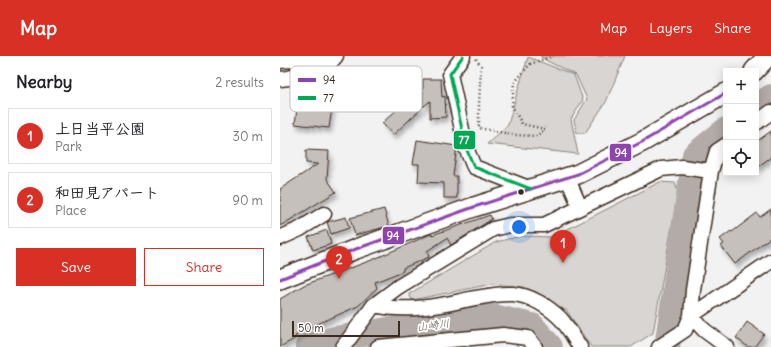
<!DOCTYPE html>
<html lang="en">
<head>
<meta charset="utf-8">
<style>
	:root { --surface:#fff; --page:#f6f6f6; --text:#202124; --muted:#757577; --line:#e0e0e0; --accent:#d93025 }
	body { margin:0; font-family:Delius,"Klee One",sans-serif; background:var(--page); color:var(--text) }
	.controls { position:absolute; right:12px; top:12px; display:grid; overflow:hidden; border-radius:0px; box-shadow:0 2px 10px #0003 }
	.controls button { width:36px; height:36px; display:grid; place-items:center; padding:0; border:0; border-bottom:1px solid var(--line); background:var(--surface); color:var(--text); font:20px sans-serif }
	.scale { position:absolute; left:12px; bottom:10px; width:108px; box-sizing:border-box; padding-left:4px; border:2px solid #3b2a1e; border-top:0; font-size:11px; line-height:14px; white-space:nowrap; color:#3b2a1e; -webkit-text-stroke:3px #fff; paint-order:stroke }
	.you { position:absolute; left:239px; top:171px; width:14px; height:14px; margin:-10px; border:3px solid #fff; border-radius:50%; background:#1a73e8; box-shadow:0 0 0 6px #1a73e833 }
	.badge { display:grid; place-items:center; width:26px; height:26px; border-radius:50%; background:var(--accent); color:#fff; font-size:13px; font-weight:700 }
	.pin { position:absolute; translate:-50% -33px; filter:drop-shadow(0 1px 2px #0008) }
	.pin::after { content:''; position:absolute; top:21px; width:14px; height:12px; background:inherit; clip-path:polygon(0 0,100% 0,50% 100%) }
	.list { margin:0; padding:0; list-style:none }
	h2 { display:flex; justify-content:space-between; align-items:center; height:52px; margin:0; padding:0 16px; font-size:17px }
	h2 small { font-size:13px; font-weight:400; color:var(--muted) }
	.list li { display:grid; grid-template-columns:26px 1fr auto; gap:12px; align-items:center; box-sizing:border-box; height:56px; margin:0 8px 8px; padding:0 8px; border:1px solid var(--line); border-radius:0px }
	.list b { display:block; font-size:15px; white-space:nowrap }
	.list p { margin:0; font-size:13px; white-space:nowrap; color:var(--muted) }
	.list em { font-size:13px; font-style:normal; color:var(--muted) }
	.actions { display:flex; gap:8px; padding:12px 16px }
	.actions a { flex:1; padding:9px 0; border:1px solid var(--accent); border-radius:0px; text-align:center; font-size:14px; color:var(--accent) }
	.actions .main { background:var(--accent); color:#fff }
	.icon { flex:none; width:22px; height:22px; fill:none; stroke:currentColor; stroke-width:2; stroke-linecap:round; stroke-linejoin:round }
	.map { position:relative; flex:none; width:491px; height:291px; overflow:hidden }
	header { display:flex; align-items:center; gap:24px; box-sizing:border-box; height:56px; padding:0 20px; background:var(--accent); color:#fff }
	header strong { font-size:19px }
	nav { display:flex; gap:22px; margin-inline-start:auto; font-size:14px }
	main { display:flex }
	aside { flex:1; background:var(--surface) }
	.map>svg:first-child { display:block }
	.green { fill:#d8d5d2; stroke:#8a8078 }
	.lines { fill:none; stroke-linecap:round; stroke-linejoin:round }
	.river { stroke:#b2aba7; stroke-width:26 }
	.building { fill:#c6c0bd; stroke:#3b2a1e; filter:url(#shadow) }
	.street-casing { stroke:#3b2a1e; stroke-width:17 }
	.secondary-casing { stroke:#3b2a1e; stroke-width:22 }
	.path { stroke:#3b2a1e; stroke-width:2.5; stroke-dasharray:1 3; stroke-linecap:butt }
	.street { stroke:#fff; stroke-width:14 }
	.secondary { stroke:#fff; stroke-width:19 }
	.bus-1-casing { stroke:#fff; stroke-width:6 }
	.bus-2-casing { stroke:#fff; stroke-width:6 }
	.bus-1 { stroke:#8e44ad; stroke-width:3 }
	.bus-2 { stroke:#00a651; stroke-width:3 }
	.bus-dot { fill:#3b2a1e; stroke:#fff; stroke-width:1.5 }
	.labels { text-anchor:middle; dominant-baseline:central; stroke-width:3.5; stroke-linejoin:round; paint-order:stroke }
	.water-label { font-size:11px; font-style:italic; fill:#65574e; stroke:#fff }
	.key { fill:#fff; stroke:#c4bfbc; stroke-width:1 }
	.key-label { font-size:11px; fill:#3b2a1e }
	.line-badge { stroke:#fff; stroke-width:1.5 }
	.badge-label { font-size:11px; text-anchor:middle; font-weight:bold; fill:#fff }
</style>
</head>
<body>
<header>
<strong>Map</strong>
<nav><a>Map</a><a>Layers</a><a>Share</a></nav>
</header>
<main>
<aside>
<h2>Nearby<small>2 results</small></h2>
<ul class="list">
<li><span class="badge">1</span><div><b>上日当平公園</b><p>Park</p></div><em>30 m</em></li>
<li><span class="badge">2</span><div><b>和田見アパート</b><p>Place</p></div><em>90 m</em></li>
</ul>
<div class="actions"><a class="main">Save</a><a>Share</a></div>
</aside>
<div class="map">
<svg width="491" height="291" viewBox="0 0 491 291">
	<defs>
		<filter id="shadow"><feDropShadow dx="2.5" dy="4.5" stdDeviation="2" flood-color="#0004"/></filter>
	</defs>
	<rect width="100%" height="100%" fill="#f3f2f2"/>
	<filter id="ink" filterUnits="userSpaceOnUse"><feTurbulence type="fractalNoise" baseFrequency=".025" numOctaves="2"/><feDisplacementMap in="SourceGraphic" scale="8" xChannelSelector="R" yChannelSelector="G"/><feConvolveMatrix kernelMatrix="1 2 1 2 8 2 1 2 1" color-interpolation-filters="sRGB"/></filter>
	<g filter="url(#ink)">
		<path class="green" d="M260 0H345L326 46 305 77H297L294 64 307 43 296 19 267 5Z
			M248 1 294 19 303 44 291 63 298 98 207 88 228 69 237 37Z
			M380 126 395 127 398 136 373 277 351 291H311L287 255 244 231 212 228 132 244 129 238 216 186 241 180 272 181Z"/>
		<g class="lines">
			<path class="river" d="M476 52 491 41
				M28 291 55 283 137 269 213 261 252 270 270 291
				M387 291 415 99 446 74"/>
		</g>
		<path class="building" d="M143 23H161L162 41 165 40 166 61 150 62V45L143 51Z
			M50 25V27L63 25 65 36 54 38 49 72 15 68 18 45 13 46 12 30 22 27Z
			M131 41 142 52 113 79 102 67Z
			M491 75V101L476 112V86Z
			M137 84 177 90 173 120H177V142H164V127L138 126 139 108H133Z
			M26 94 49 95 47 123 56 136 0 170V133L38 108 26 107Z
			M104 153 109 170 75 179 70 162Z
			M491 153V181L455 208 441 190 444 188 440 183 451 175 452 176 477 157 480 161Z
			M210 159 212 163 171 189 167 182 147 195 149 201 123 212V215L95 226 97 232 78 250 35 269 15 280 16 282 0 291V243L24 229 92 204 151 178 152 179Z
			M66 161 69 172 51 178 47 166Z
			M47 174 51 188 33 194 28 181Z
			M467 266 484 278 474 291H468L456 282Z"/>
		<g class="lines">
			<g class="street-casing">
				<path id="street" d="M183 0 170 18 186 92 194 111 251 133
					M0 5 55 0
					M0 23 9 22 47 10 56 0
					M476 67 491 56
					M446 89 437 95 431 115 413 234 411 260 424 274 447 291
					M287 121 300 151
					M0 182 20 173 44 158
					M94 249C124 256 155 251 185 244 201 241 217 237 233 238 250 239 269 251 281 263 288 271 294 282 300 291
					M63 291 94 249 118 231 213 173 230 169H264L381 113 402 111 431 115
					M98 291 223 279 248 282 255 291
					M379 291 405 274 411 260 491 205"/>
			</g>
			<g class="secondary-casing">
				<path id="secondary" d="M474 15 488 0
					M0 223 76 193 194 151 298 118 362 86 446 37"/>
			</g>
			<path class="path" d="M196 3 201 10 199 48V72L235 79 257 80 265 73 242 68 232 50 234 27 250 8 273 0"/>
			<use href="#street" class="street"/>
			<use href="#secondary" class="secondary"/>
			<g class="bus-1-casing">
				<path id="bus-1" d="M0 223 76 193 194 151 298 118 362 86 446 37"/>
			</g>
			<g class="bus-2-casing">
				<path id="bus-2" d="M183 0 170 18 186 92 194 111 251 133"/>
			</g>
			<use href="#bus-1" class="bus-1"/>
			<use href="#bus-2" class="bus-2"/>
		</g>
	</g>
	<circle class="bus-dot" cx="241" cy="136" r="3.5"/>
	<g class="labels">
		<g class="water-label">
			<text transform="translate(153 269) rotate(-8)">山崎川</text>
		</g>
	</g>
	<rect x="10" y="10" width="132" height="46" rx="6" class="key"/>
	<rect x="18" y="22" width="18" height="4" fill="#8e44ad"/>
	<rect x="18" y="40" width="18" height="4" fill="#00a651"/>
	<g class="key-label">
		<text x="43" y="28">94</text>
		<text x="43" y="46">77</text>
	</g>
	<g class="line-badge">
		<rect x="173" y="74" width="23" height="20" rx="4" fill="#00a651"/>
		<rect x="329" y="87" width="23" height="19" rx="4" fill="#8e44ad"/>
		<rect x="102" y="170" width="23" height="19" rx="4" fill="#8e44ad"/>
	</g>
	<g class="badge-label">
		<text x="184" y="88">77</text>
		<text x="341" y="101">94</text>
		<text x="113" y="184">94</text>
	</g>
</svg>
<div class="controls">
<button>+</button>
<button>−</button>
<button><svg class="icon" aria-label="locate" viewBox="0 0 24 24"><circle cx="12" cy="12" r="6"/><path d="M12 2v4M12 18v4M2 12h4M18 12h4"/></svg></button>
</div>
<div class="scale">50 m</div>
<div class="you"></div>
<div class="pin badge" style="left:283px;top:207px">1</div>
<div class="pin badge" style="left:59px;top:223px">2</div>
</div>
</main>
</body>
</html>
